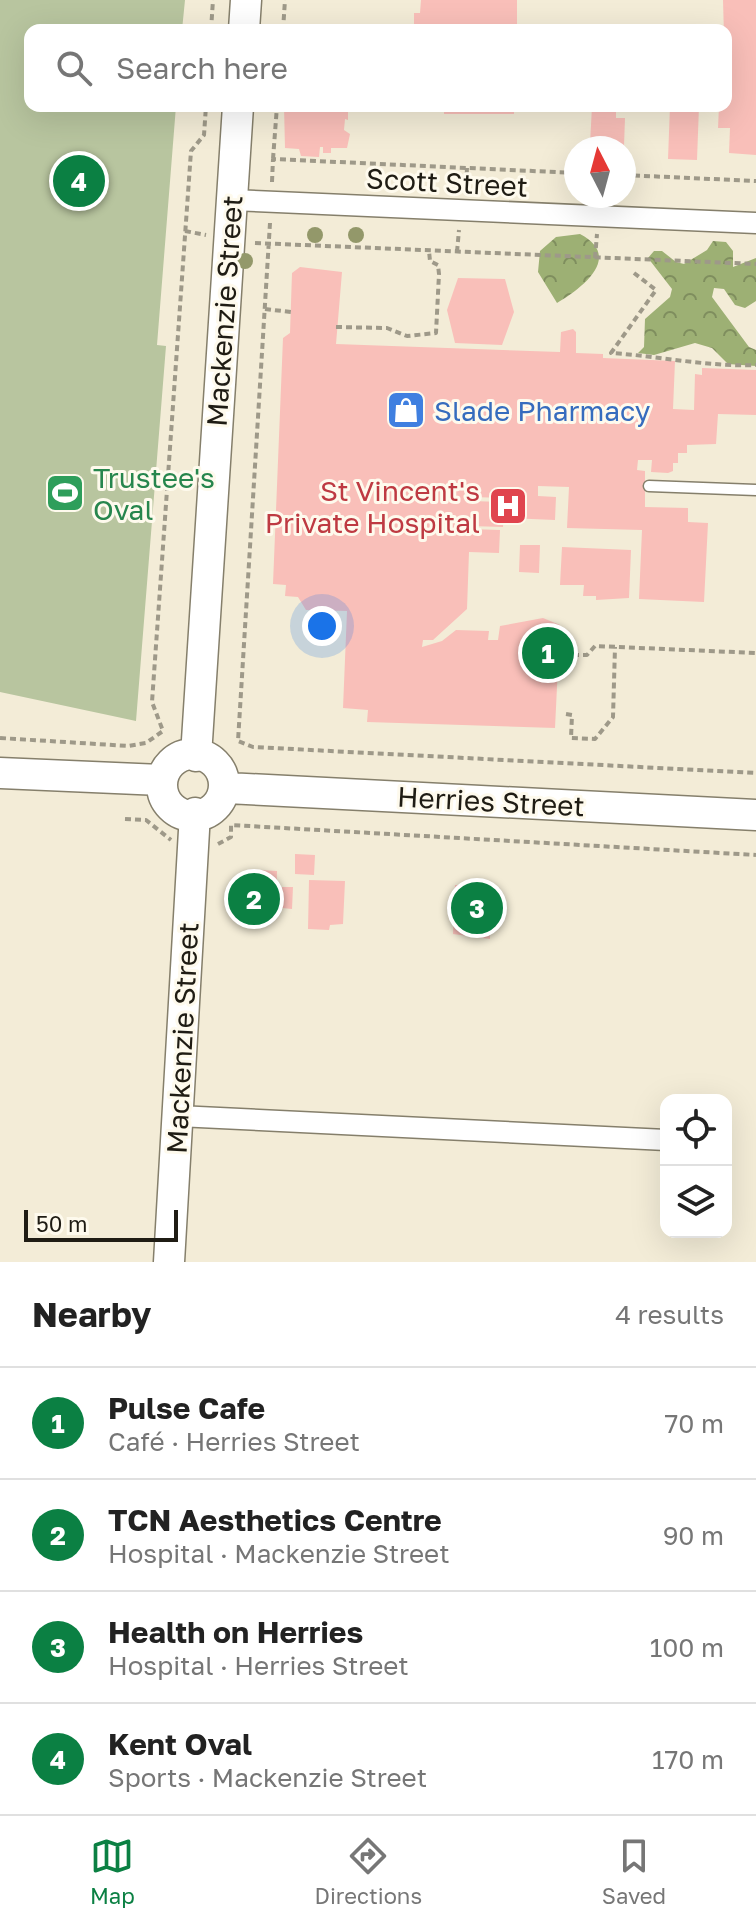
<!DOCTYPE html>
<html lang="en">
<head>
<meta charset="utf-8">
<style>
	:root { --surface:#fff; --page:#f2f2f2; --text:#222; --muted:#767676; --line:#e0e0e0; --accent:#0b8043 }
	body { margin:0; font-family:"Golos Text",sans-serif; background:var(--page); color:var(--text) }
	.controls { position:absolute; right:24px; bottom:24px; display:grid; overflow:hidden; border-radius:16px; box-shadow:0 8px 32px #0002 }
	.controls button { width:72px; height:72px; display:grid; place-items:center; padding:0; border:0; border-bottom:2px solid var(--line); background:var(--surface); color:var(--text); font:40px sans-serif }
	.compass { position:absolute; left:564px; top:136px; width:72px; height:72px; border-radius:50%; background:var(--surface); box-shadow:0 8px 32px #0002; rotate:354deg }
	.scale { position:absolute; left:24px; bottom:20px; width:154px; box-sizing:border-box; padding-left:8px; border:4px solid #1f1c14; border-top:0; font-size:22px; line-height:28px; white-space:nowrap; color:#1f1c14; -webkit-text-stroke:6px #fefaed; paint-order:stroke }
	.you { position:absolute; left:322px; top:626px; width:28px; height:28px; margin:-20px; border:6px solid #fff; border-radius:50%; background:#1a73e8; box-shadow:0 0 0 12px #1a73e833 }
	.badge { display:grid; place-items:center; width:52px; height:52px; border-radius:50%; background:var(--accent); color:#fff; font-size:26px; font-weight:700 }
	.pin { position:absolute; translate:-50% -50%; border:4px solid #fff; box-shadow:0 2px 8px #0006 }
	.list { margin:0; padding:0; list-style:none }
	h2 { display:flex; justify-content:space-between; align-items:center; height:104px; margin:0; padding:0 32px; font-size:34px }
	h2 small { font-size:26px; font-weight:400; color:var(--muted) }
	.list li { display:grid; grid-template-columns:52px 1fr auto; gap:24px; align-items:center; box-sizing:border-box; height:112px; padding:0 32px; border-top:2px solid var(--line) }
	.list b { display:block; font-size:30px; white-space:nowrap }
	.list p { margin:0; font-size:26px; white-space:nowrap; color:var(--muted) }
	.list em { font-size:26px; font-style:normal; color:var(--muted) }
	.icon { flex:none; width:44px; height:44px; fill:none; stroke:currentColor; stroke-width:2; stroke-linecap:round; stroke-linejoin:round }
	.map { position:relative; flex:none; width:756px; height:1262px; overflow:hidden }
	.search { position:absolute; background:var(--surface); box-shadow:0 8px 32px #0002; left:24px; right:24px; top:24px; height:88px; display:flex; align-items:center; gap:20px; box-sizing:border-box; padding:0 28px; border-radius:16px; color:var(--muted); font-size:30px }
	.sheet { height:552px; background:var(--surface) }
	nav { display:flex; justify-content:space-around; align-items:center; box-sizing:border-box; height:112px; border-top:2px solid var(--line); background:var(--surface); font-size:22px; color:var(--muted) }
	nav a { display:grid; justify-items:center; gap:4px }
	nav .on { color:var(--accent) }
	.map>svg:first-child { display:block }
	.green { fill:#b8c59f }
	.forest { fill:url(#forest-crowns) }
	.building { fill:#f9bfb9 }
	.lines { fill:none; stroke-linecap:round; stroke-linejoin:round }
	.lane-casing { stroke:#857f6b; stroke-width:13 }
	.street-casing { stroke:#857f6b; stroke-width:23 }
	.secondary-casing { stroke:#857f6b; stroke-width:33 }
	.path { stroke:#9e9989; stroke-width:4; stroke-dasharray:6 4; stroke-linecap:butt }
	.lane { stroke:#fff; stroke-width:10 }
	.street { stroke:#fff; stroke-width:20 }
	.secondary { stroke:#fff; stroke-width:30 }
	.tree { fill:#93986a }
	.labels { text-anchor:middle; dominant-baseline:central; stroke-width:6; stroke-linejoin:round; paint-order:stroke }
	.street-label { font-size:28px; fill:#1f1c14; stroke:#fefaed }
	.shop-label { font-size:28px; fill:#366cbe; stroke:#fefaed; text-anchor:start }
	.leisure-label { font-size:28px; fill:#27864d; stroke:#fefaed; text-anchor:start }
	.health-label { font-size:28px; fill:#be3a42; stroke:#fefaed; text-anchor:end }
</style>
</head>
<body>
<div class="map">
<svg width="756" height="1262" viewBox="0 0 756 1262">
	<defs>
		<pattern id="forest-crowns" width="20" height="18" patternUnits="userSpaceOnUse" patternTransform="scale(2)"><rect width="20" height="18" fill="#9db074"/><path d="M2 6a3 3 0 1 1 6 0M12 15a3 3 0 1 1 6 0" fill="none" stroke="#7f8e5e"/></pattern>
	</defs>
	<rect width="100%" height="100%" fill="#f3ecd7"/>
	<path class="green" d="M0 0H185L182 30H30V106H176L157 345 166 346 136 721 0 692Z"/>
	<path class="forest" d="M580 234C624 257 581 289 557 303L538 272 540 251 556 237Z
		M713 241 726 242 733 251V267L756 258V301L745 308 735 305 724 289 714 288 712 297 749 347 756 350V366L728 364 712 348 695 343 654 355 638 353 644 347 645 319 670 297 672 289 648 258 654 251H662L676 262 684 264 707 250Z"/>
	<path class="building" d="M421 0H517V30H414V13H420Z
		M723 0H756V155L729 153 730 128H718L719 106H726Z
		M284 106H348V120L345 119 344 130 350 134 347 148H331V153H323V147H320L319 157 301 156 299 149 285 148Z
		M444 106H514V114H444Z
		M592 106H616V118H625L624 146 590 144Z
		M670 106H699L697 160 668 159Z
		M300 267 342 272 336 344 560 352 561 332 573 329 576 332V353L603 354V358L675 361 673 409 694 410 695 374 702 375V368L756 370V415L718 414 716 444 687 445V453H678V463H673V471L668 473 651 472 652 460H638L637 470 645 471V507L688 508V522L708 523 704 602 639 599 642 530 567 528 569 487 538 486V496L556 497 555 520 507 518 508 498 470 497V501L504 502 503 527 470 526V529L500 530 499 553 469 552 467 609 433 640H423L422 647 442 641 456 630 489 631 488 640H498L500 626 543 618 560 625 555 728 367 722 368 710 343 708 347 611 306 610 298 597 285 596 286 585 273 584 283 338 290 333 292 273Z
		M458 278 505 279 514 312 502 345 455 343 447 310Z
		M520 545H540L539 573 519 572Z
		M562 547 631 550 629 598 596 600V596H583L584 585H560Z
		M295 854 315 855 314 875 295 874Z
		M259 870 277 871 276 909 251 913V909L232 907 233 891H239L240 879H259Z
		M309 880 345 881 343 924 330 925 329 930 308 929Z
		M455 885 500 888 498 929 490 930V939L453 934Z
		M282 887H293L292 909 282 908Z"/>
	<g class="lines">
		<g class="lane-casing">
			<path id="lane" d="M649 486 756 490"/>
		</g>
		<g class="street-casing">
			<path id="street" d="M231 200 756 223
				M178 1116 666 1140"/>
		</g>
		<g class="secondary-casing">
			<path id="secondary" d="M244 30 246 0
				M162 785a31 31 0 1 1 62 0a31 31 0 1 1-62 0Z
				M196 756 238 106
				M0 773 161 780
				M227 788 756 815
				M169 1262 195 813"/>
		</g>
		<path class="path" d="M211 30 213 0
			M283 30 285 0
			M273 159 277 106
			M624 175 756 181
			M272 182 273 159 576 173
			M462 189H466L467 168
			M270 223 238 741 253 747 756 773
			M185 231 206 235
			M255 243 756 264
			M457 252 459 230
			M595 258 597 234
			M634 273 656 290 611 353C660 356 706 367 756 365
			M265 309 291 312
			M336 327 387 328 407 336 436 333 439 274 438 265 430 261 429 251
			M573 655H587L595 646 756 653
			M566 714 572 715 571 738 595 739 613 717 615 647
			M0 738 128 746 146 743 163 731 152 702 191 151 204 135 206 106
			M125 819 146 820 171 840
			M218 844 231 837V825L756 855"/>
		<use href="#lane" class="lane"/>
		<use href="#street" class="street"/>
		<use href="#secondary" class="secondary"/>
	</g>
	<g class="tree">
		<circle cx="315" cy="235" r="8"/>
		<circle cx="356" cy="235" r="8"/>
		<circle cx="245" cy="261" r="8"/>
	</g>
	<defs>
		<g id="shop-square" transform="scale(2)"><rect x="-9" y="-9" width="18" height="18" rx="4" fill="#3f7fe0" stroke="#fefaed"/><path d="M-5-2.5h2.3a2.7 3.5 0 0 1 5.4 0H5L5.5 6h-11ZM-1.5-2.5h3a1.5 2.3 0 0 0-3 0Z" fill="#fff"/></g>
		<g id="stadium-square" transform="scale(2)"><rect x="-9" y="-9" width="18" height="18" rx="4" fill="#2e9e5b" stroke="#fefaed"/><path d="M0-5a6.5 5 0 1 0 0 10a6.5 5 0 1 0 0-10ZM-3.5-1.8h7v3.6h-7Z" fill="#fff"/></g>
		<g id="hospital-square" transform="scale(2)"><rect x="-9" y="-9" width="18" height="18" rx="4" fill="#e0444e" stroke="#fefaed"/><path d="M-5-5h3v3.5h4V-5h3V5h-3V1.5h-4V5h-3Z" fill="#fff"/></g>
	</defs>
	<g fill-rule="evenodd">
		<use href="#shop-square" x="406" y="410"/>
		<use href="#stadium-square" x="65" y="493"/>
		<use href="#hospital-square" x="508" y="506"/>
	</g>
	<g class="labels">
		<g class="street-label">
			<text transform="translate(447 182) rotate(3)">Scott Street</text>
			<text transform="translate(224 311) rotate(-86)">Mackenzie Street</text>
			<text transform="translate(491 801) rotate(3)">Herries Street</text>
			<text transform="translate(182 1038) rotate(-87)">Mackenzie Street</text>
		</g>
		<g class="shop-label">
			<text x="434" y="410">Slade Pharmacy</text>
		</g>
		<g class="leisure-label">
			<text x="93" y="477">Trustee's<tspan x="93" dy="32">Oval</tspan></text>
		</g>
		<g class="health-label">
			<text x="480" y="490">St Vincent's<tspan x="480" dy="32">Private Hospital</tspan></text>
		</g>
	</g>
</svg>
<div class="controls">
<button><svg class="icon" aria-label="locate" viewBox="0 0 24 24"><circle cx="12" cy="12" r="6"/><path d="M12 2v4M12 18v4M2 12h4M18 12h4"/></svg></button>
<button><svg class="icon" aria-label="layers" viewBox="0 0 24 24"><path d="M12 4l9 5-9 5-9-5zM3 14l9 5 9-5"/></svg></button>
</div>
<svg class="compass" viewBox="-18 -18 36 36"><path d="M0-13l5 13h-10z" fill="#e53935"/><path d="M0 13l5-13h-10z" fill="#767676"/></svg>
<div class="scale">50 m</div>
<div class="you"></div>
<div class="pin badge" style="left:548px;top:653px">1</div>
<div class="pin badge" style="left:254px;top:899px">2</div>
<div class="pin badge" style="left:477px;top:908px">3</div>
<div class="pin badge" style="left:79px;top:181px">4</div>
<div class="search"><svg class="icon" aria-label="search" viewBox="0 0 24 24"><circle cx="10" cy="10" r="6"/><path d="M15 15l6 6"/></svg>Search here</div>
</div>
<section class="sheet">
<h2>Nearby<small>4 results</small></h2>
<ul class="list">
<li><span class="badge">1</span><div><b>Pulse Cafe</b><p>Café · Herries Street</p></div><em>70 m</em></li>
<li><span class="badge">2</span><div><b>TCN Aesthetics Centre</b><p>Hospital · Mackenzie Street</p></div><em>90 m</em></li>
<li><span class="badge">3</span><div><b>Health on Herries</b><p>Hospital · Herries Street</p></div><em>100 m</em></li>
<li><span class="badge">4</span><div><b>Kent Oval</b><p>Sports · Mackenzie Street</p></div><em>170 m</em></li>
</ul>
</section>
<nav>
<a class="on"><svg class="icon" aria-label="map" viewBox="0 0 24 24"><path d="M3 6l6-2 6 2 6-2v14l-6 2-6-2-6 2zM9 4v14M15 6v14"/></svg>Map</a>
<a><svg class="icon" aria-label="directions" viewBox="0 0 24 24"><path d="M12 3l9 9-9 9-9-9zM9 14v-3h6M13 9l2 2-2 2"/></svg>Directions</a>
<a><svg class="icon" aria-label="saved" viewBox="0 0 24 24"><path d="M7 4h10v16l-5-4-5 4z"/></svg>Saved</a>
</nav>
</body>
</html>
